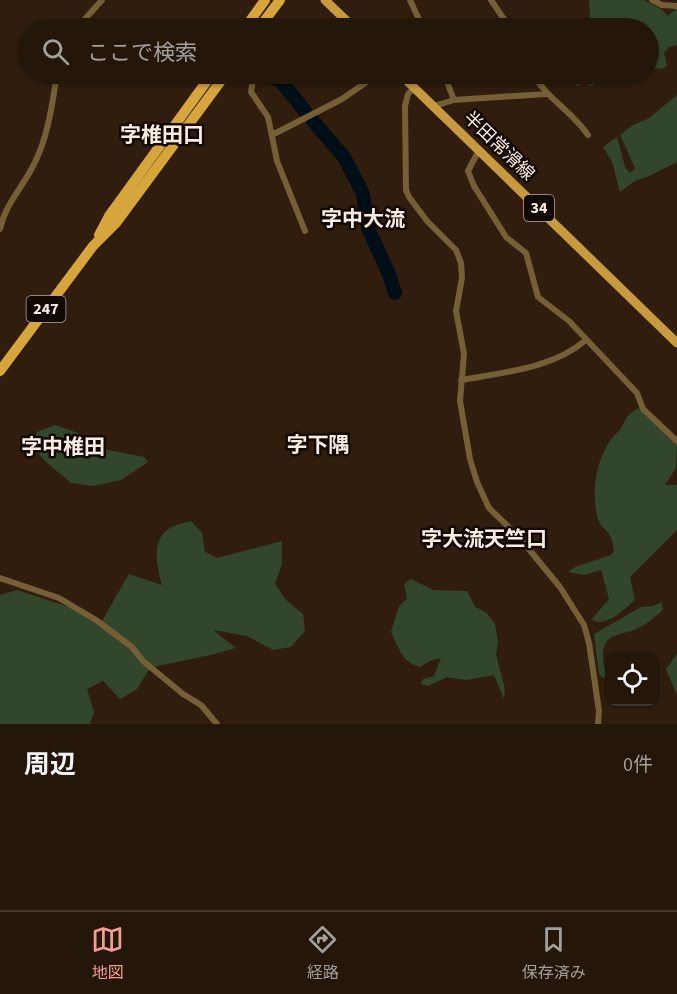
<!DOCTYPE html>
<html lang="ja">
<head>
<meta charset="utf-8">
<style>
	:root { --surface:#25160a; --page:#2d1f13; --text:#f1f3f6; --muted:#a39f9c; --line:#42352b; --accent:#f59c96 }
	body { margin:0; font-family:"Source Sans 3","Noto Sans JP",sans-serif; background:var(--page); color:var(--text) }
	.controls { position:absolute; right:18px; bottom:18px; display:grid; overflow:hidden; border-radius:12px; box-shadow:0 2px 4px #0004 }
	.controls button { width:54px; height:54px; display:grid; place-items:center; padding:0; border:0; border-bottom:2px solid var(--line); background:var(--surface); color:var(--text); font:30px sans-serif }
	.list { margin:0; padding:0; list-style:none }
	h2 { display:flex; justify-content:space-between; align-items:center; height:78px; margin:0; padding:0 24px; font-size:26px }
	h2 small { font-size:20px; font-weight:400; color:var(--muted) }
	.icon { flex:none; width:33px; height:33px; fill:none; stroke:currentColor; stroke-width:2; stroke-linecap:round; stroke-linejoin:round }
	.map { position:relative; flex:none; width:677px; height:724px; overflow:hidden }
	.search { position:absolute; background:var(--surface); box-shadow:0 2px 4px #0004; left:18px; right:18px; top:18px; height:66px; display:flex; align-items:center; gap:15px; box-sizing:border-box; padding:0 21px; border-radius:33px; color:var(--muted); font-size:22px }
	.sheet { height:186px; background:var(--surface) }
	nav { display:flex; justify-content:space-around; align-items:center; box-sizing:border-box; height:84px; border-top:2px solid var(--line); background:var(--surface); font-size:16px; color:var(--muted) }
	nav a { display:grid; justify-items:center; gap:3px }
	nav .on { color:var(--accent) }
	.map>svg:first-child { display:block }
	.green { fill:#32462b }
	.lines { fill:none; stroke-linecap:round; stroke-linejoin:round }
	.river { stroke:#000f17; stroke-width:14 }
	.minor { stroke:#745f36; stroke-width:6 }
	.primary { stroke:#c69a3d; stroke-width:9 }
	.trunk { stroke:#d6a63d; stroke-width:10 }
	.labels { text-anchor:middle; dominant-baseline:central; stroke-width:5; stroke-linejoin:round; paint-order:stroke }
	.shield { fill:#120904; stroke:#b5a89f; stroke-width:1.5 }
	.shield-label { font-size:16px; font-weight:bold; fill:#fbece2 }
	.street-label { font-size:18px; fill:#fbece2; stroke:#120904 }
	.quarter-label { font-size:21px; font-weight:bold; fill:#fbece2; stroke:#120904 }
</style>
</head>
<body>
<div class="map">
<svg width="677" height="724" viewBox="0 0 677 724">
	<rect width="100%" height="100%" fill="#311d0d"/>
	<path class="green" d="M589 0H644L661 9 668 16 677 8V45L669 47 664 52 667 66 662 69 649 67 648 28H580L590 17Z
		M570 74H616L591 86 585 83 576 86Z
		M677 95V162L647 177 635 181 620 192 612 162 603 147 617 137 625 167 630 173 635 168 620 135 633 125 649 118Z
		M638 408 677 444 676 468 665 485H677V530L630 577 635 600C622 611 608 627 591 620L609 599 601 570 584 575 568 572 575 567 611 555 614 551C612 528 603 533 598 519 591 494 595 465 609 442 612 437 618 433 621 428 628 416 625 417 638 408Z
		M55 425 78 433 108 450 144 457 148 462 121 480 94 486 71 483 46 462 31 444 37 432Z
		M191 521 202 533 205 552 217 558 282 541V564L275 584 286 600 303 614 305 631 291 647 273 650 247 636 213 630 236 648 211 655 157 666 148 671 137 689 120 699 103 681 87 689 94 712 90 724H0V595L17 590 75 609 99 626 129 574 162 585C157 567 150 537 172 527 178 524 185 523 191 521Z
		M411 579 433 590 467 591 475 607 486 612 495 624 498 642 496 655 505 689 504 699 494 675 467 680 447 677 428 686 421 684 423 679 434 676 441 658 430 661 420 667C401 662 399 648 391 632L399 606 407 599 404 584Z
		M662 602 663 610C655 617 646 625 636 629 624 635 609 632 604 647 601 655 605 667 606 675L603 678 599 674 594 634 641 607 653 606Z
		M677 654V695L666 669Z"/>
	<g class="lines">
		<path class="river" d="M261 74 280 80 305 111
			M313 121 344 157 363 194 368 228 389 274 395 293"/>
		<path class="minor" d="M410 0 423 28
			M491 0 510 28
			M652 0 662 5 677 6
			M77 28 102 0
			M254 74 251 92 268 117 277 161 305 231
			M444 74 454 100
			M533 74C547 99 572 111 588 135
			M414 88 408 94 405 106 406 190 409 197 427 221 456 250 461 263 462 278 456 311 464 354 460 401 470 459 477 482 489 508 518 536 560 587 584 625 589 643 599 711 598 724
			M434 106 454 100 546 94
			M272 135 342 99 378 74
			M479 150 468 171 474 186 506 237 526 253 538 297 569 321 637 393 643 409 677 441
			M0 229C5 205 21 189 32 168 48 139 52 105 57 74
			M461 380C504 372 552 369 586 340
			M0 578 59 598 96 620 132 647 143 661 183 694 201 705 217 724"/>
		<path class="primary" d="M325 0 354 28
			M400 74 677 343"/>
		<path class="trunk" d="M245 28 265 0
			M259 28 280 0
			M99 235 109 216 212 74
			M0 371 93 246 116 223 226 74"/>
	</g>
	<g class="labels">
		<g class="shield">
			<rect x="524" y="195" width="30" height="26" rx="4.5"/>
			<rect x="26.5" y="296" width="39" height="26" rx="4.5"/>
		</g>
		<g class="shield-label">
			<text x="539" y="208">34</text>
			<text x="46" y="309">247</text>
		</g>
		<g class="street-label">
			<text transform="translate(499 146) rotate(44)">半田常滑線</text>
		</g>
		<g class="quarter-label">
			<text x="162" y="135">字椎田口</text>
			<text x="363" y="219">字中大流</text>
			<text x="318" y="445">字下隅</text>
			<text x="63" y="447">字中椎田</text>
			<text x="484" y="539">字大流天竺口</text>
		</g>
	</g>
</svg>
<div class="controls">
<button><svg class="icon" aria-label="locate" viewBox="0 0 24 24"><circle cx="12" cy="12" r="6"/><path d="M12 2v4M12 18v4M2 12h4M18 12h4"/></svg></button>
</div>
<div class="search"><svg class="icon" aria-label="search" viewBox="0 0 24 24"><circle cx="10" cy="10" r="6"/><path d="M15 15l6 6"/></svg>ここで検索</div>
</div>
<section class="sheet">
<h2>周辺<small>0件</small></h2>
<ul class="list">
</ul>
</section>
<nav>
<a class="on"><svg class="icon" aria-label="map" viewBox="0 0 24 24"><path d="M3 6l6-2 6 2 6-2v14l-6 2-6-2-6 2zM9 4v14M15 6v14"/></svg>地図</a>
<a><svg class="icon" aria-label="directions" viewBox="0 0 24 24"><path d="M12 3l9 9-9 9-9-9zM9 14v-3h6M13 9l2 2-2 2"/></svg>経路</a>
<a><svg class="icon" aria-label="saved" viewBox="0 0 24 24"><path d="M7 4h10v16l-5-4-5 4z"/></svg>保存済み</a>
</nav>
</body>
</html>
